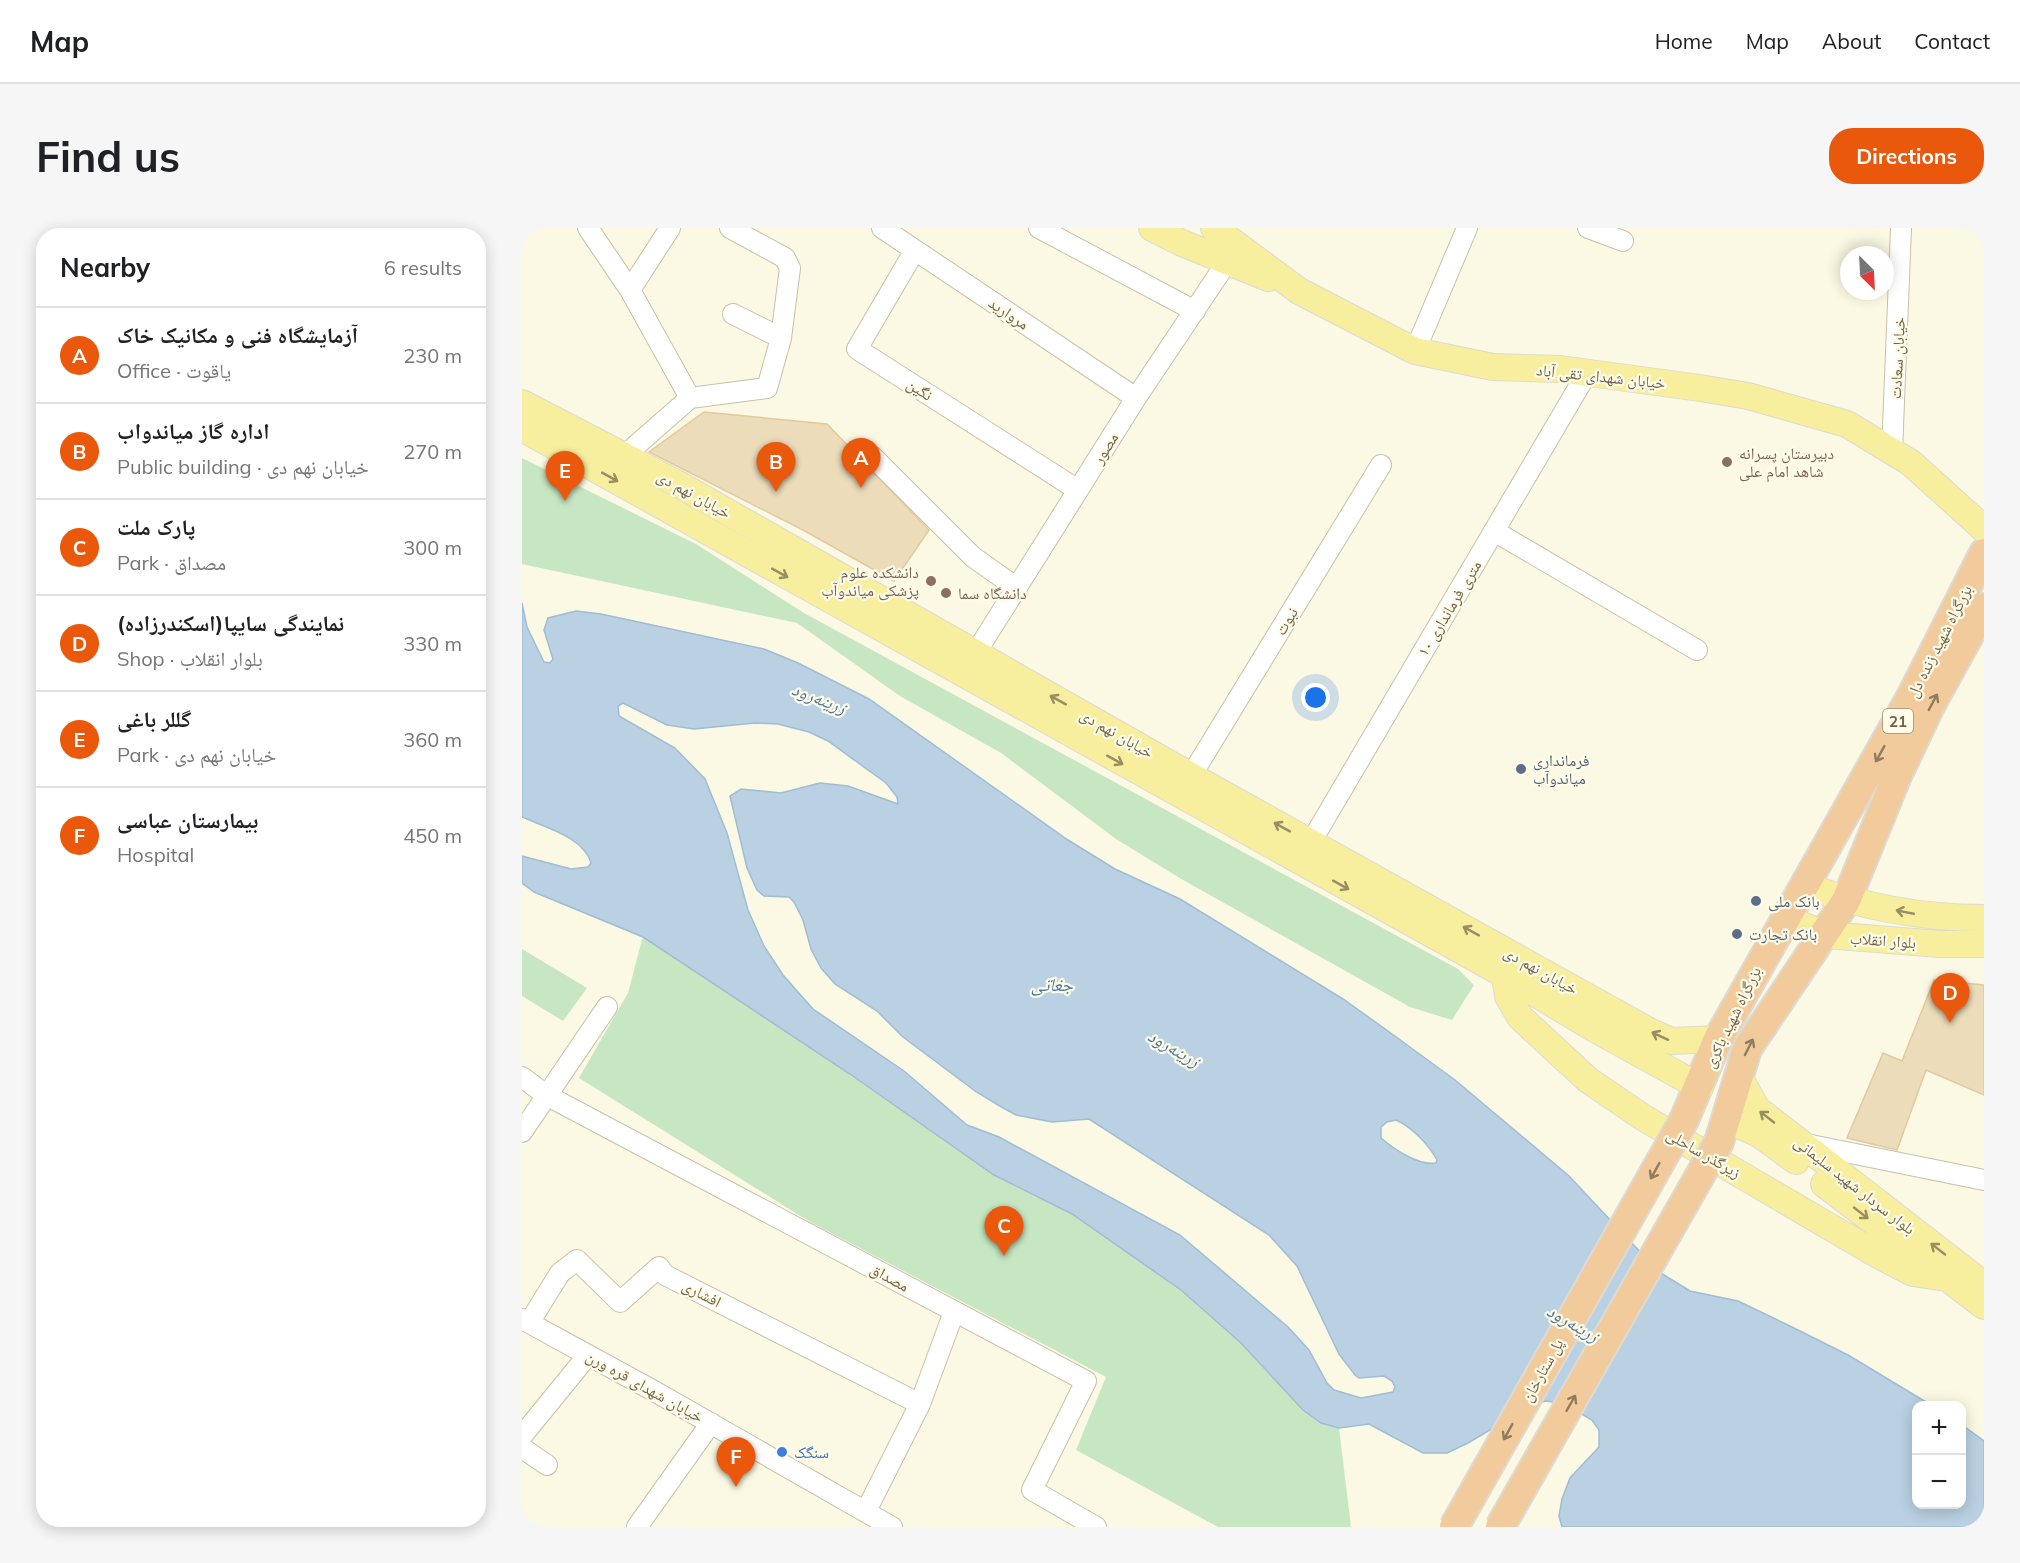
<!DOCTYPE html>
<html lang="en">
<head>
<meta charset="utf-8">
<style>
	:root { --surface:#fff; --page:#f6f6f6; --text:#202124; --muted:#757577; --line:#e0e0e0; --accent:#ea580c }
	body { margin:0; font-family:Mulish,"Noto Naskh Arabic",sans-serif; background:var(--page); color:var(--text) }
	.controls { position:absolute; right:18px; bottom:18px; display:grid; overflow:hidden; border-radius:12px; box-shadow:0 3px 15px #0003 }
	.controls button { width:54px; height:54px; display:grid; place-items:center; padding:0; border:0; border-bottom:2px solid var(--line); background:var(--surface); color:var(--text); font:30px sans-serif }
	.compass { position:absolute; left:1318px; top:18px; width:54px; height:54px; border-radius:50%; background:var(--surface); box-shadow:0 3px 15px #0003; rotate:156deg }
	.you { position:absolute; left:794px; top:470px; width:21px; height:21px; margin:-15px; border:4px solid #fff; border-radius:50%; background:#1a73e8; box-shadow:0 0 0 9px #1a73e833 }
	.badge { display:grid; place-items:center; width:39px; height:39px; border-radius:50%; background:var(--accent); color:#fff; font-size:20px; font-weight:700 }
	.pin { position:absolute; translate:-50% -50px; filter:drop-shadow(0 2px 3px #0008) }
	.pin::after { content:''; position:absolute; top:32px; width:21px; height:18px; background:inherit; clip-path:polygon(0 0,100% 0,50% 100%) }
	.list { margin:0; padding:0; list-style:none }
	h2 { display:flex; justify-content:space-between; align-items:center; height:78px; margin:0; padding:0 24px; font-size:26px }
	h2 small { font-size:20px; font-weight:400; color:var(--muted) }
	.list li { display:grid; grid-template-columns:39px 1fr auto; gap:18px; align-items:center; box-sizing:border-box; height:96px; padding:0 24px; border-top:2px solid var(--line) }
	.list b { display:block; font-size:22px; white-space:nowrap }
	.list p { margin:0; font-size:20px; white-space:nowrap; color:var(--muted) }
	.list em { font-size:20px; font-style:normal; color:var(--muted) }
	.map { position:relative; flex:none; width:1462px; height:1299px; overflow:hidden; border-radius:24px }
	header { display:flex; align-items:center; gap:36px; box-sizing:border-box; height:84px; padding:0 30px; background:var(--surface); border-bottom:2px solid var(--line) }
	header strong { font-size:28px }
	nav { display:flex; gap:33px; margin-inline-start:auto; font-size:21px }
	.intro { display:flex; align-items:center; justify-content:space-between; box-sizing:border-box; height:144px; padding:0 36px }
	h1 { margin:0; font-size:42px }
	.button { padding:15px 27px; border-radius:24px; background:var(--accent); color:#fff; font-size:21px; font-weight:700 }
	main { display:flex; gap:36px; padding:0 36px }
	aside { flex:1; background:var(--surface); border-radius:24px; box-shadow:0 3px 15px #0003 }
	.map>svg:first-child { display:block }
	.green { fill:#c7e7c2 }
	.water { fill:#b9d1e3; stroke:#9fbdd4; stroke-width:1.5; fill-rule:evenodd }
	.building { fill:#ecdcba; stroke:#e1ca9d; stroke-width:1.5 }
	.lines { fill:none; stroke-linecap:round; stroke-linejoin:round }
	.minor-casing { stroke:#c9c0a8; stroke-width:22 }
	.major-casing { stroke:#dddad4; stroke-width:28 }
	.highway-casing { stroke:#dddad4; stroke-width:32 }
	.minor { stroke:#fff; stroke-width:20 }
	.major { stroke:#f7ef9e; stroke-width:26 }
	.highway { stroke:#f2cb9c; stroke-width:28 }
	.highway-bridge-casing { stroke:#dddad4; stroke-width:32; stroke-linecap:butt }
	.highway-bridge { stroke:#f2cb9c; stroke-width:28 }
	.oneway { stroke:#998d63 }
	.oneway2 { stroke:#917d5e }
	.education-dot { fill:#8d6e63; stroke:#fefce9; stroke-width:2 }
	.service-dot { fill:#5c6f8a; stroke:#fefce9; stroke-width:2 }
	.shop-dot { fill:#3f7fe0; stroke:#fefce9; stroke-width:2 }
	.labels { text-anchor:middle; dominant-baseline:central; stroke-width:4.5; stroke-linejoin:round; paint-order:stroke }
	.shield { fill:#fefce9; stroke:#9b917a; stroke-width:1.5 }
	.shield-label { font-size:15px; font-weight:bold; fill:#71634a }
	.street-label { font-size:16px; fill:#71634a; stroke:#fefce9 }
	.education-label { font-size:16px; fill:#785e54; stroke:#fefce9; text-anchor:start }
	.service-label { font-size:16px; fill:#4e5e75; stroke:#fefce9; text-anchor:start }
	.shop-label { font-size:16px; fill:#366cbe; stroke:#fefce9; text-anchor:start }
	.water-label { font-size:18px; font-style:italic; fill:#4f7798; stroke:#fefce9 }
</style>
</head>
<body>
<header>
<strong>Map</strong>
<nav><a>Home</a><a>Map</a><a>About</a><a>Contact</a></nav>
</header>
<div class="intro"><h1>Find us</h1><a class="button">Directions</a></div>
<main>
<aside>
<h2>Nearby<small>6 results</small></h2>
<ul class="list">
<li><span class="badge">A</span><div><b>آزمایشگاه فنی و مکانیک خاک</b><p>Office · یاقوت</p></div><em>230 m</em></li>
<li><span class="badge">B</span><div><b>اداره گاز میاندواب</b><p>Public building · خیابان نهم دی</p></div><em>270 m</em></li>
<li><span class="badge">C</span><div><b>پارک ملت</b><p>Park · مصداق</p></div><em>300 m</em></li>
<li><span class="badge">D</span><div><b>نمایندگی سایپا(اسکندرزاده)</b><p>Shop · بلوار انقلاب</p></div><em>330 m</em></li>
<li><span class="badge">E</span><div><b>گللر باغی</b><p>Park · خیابان نهم دی</p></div><em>360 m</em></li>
<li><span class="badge">F</span><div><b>بیمارستان عباسی</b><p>Hospital</p></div><em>450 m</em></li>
</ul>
</aside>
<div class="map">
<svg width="1462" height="1299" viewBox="0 0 1462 1299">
	<rect width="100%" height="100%" fill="#fbf8e3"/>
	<path class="green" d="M0 230 174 316 282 385 936 741 952 757 930 792 888 779 661 652 594 611 479 525 378 468 275 395 0 336Z
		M121 708 328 846 472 947 550 986 659 1062 719 1115 799 1195 817 1200 829 1299H696L554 1222 584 1149 288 994 57 850 106 765Z
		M0 721 65 760 41 793 0 768Z"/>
	<path class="water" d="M0 375 5 399 22 434 28 435 31 431 22 402 26 390 54 383 79 386 242 421 276 435 347 471 546 612 593 641 658 671 821 771 866 803 933 852 1047 948 1137 1044 1168 1063 1216 1073 1268 1098 1326 1127 1409 1177 1394 1178V1276H1440V1197L1462 1213V1299H1040L1037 1288 1040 1271 1048 1250 1077 1219V1202L1070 1192 1041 1175 1023 1173 1005 1180 946 1215 925 1225H901L847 1196 817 1200 799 1195 781 1182 719 1115 659 1062 550 986 472 947 328 846 121 709 12 664 0 655V628L49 641 66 639 69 635C62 609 22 599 0 589ZM101 475 145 497 172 501 233 495 256 496 287 504 306 513 364 555 375 569 376 576 326 558 298 555 259 565 219 561 208 568 225 640 235 662 242 668 267 669 272 674 281 692 289 721 299 740 313 756 355 783 381 809 453 863 476 877 494 887 530 894 567 891 747 1007 775 1038 817 1126 833 1147 837 1150 862 1148 870 1153 873 1159 871 1164 839 1170 812 1162 805 1155 787 1122 766 1099 658 1007 477 909 445 897 382 843 291 781 261 747 242 718 226 682 205 605 183 551 153 520 97 488 96 478ZM874 892C890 899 907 917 915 932L914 935C896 938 872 921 859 910V899L865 894Z"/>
	<path class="building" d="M182 184 305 196 407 302 372 353 281 302 127 224Z
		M1412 752 1462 757V867L1404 842 1375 922 1325 910 1361 825 1380 833Z"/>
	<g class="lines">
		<g class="minor-casing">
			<path id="minor" d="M66 0 108 62
				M360 0 614 170
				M517 0 673 83
				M1066 0 1101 13
				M393 22 335 121 556 262
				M211 86 259 110
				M893 123 945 0
				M168 170 245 160 259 110 268 40 263 30 208 0
				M1370 224 1379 0
				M102 228 168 170 108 62 148 0
				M351 229 451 329 495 360
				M972 303 1175 422
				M453 426 614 170 713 22
				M669 548 859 237
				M789 614 1065 145
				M0 849 24 867 564 1153 510 1262 574 1299
				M0 904 85 779
				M1279 915 1462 952
				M0 1091 132 1163 370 1299
				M7 1095 38 1045 55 1032 98 1074 137 1039 143 1047 398 1176
				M0 1208 66 1127
				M0 1220 25 1237
				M344 1283 398 1176 432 1084
				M115 1299 189 1195"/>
		</g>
		<g class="major-casing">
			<path id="major" d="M630 0 660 15 746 50
				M692 0 777 63 893 123 971 139 1038 141 1178 160 1226 168 1325 196 1389 235 1462 301
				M0 175 158 257 669 548 1127 803 1149 813 1196 811
				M0 200 976 743 1073 801 1178 859
				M1282 657C1340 679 1400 690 1462 690
				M1263 690 1304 707 1418 716H1462
				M990 738 983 748 986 768 998 789 1066 852 1122 890 1356 1027 1391 1045 1424 1050
				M1216 847 1235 881 1462 1057
				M1205 892 1237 906 1274 933
				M1302 956 1462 1078"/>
		</g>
		<g class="highway-casing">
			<path id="highway" d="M1162 892 1196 811 1390 467 1462 325
				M1197 914 1225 821 1324 673 1374 550 1408 478 1462 380"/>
		</g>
		<use href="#minor" class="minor"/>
		<use href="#major" class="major"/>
		<use href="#highway" class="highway"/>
		<g class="highway-bridge-casing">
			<path id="highway-bridge" d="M932 1299 1162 892
				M978 1299 1197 914"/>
		</g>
		<use href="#highway-bridge" class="highway-bridge"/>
	</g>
	<defs><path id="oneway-shaft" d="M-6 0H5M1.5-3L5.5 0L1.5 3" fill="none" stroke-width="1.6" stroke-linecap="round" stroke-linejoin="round" transform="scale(1.5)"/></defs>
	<g class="oneway">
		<use href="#oneway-shaft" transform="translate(88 249) rotate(29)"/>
		<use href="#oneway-shaft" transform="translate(258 345) rotate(29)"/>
		<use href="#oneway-shaft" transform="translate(536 472) rotate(-151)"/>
		<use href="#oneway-shaft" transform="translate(593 532) rotate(29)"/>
		<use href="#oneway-shaft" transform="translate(760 599) rotate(-151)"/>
		<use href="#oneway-shaft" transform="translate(819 657) rotate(29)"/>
		<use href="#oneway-shaft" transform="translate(1383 684) rotate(-169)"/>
		<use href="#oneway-shaft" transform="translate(949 703) rotate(-151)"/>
		<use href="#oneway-shaft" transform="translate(1138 808) rotate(-155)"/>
		<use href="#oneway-shaft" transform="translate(1245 889) rotate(-142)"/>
		<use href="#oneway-shaft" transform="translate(1339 985) rotate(38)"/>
		<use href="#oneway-shaft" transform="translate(1416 1021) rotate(-142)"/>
	</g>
	<g class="oneway2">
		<use href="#oneway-shaft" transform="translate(1411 474) rotate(-62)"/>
		<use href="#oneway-shaft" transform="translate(1358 526) rotate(119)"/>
		<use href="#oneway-shaft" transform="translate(1227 819) rotate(-63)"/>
		<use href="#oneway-shaft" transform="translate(1133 943) rotate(119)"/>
		<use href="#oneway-shaft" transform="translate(1049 1175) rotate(-60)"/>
		<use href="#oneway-shaft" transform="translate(986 1204) rotate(119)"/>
	</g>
	<g class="education-dot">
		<circle cx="1205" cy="234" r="6"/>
		<circle cx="409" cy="353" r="6"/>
		<circle cx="424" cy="365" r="6"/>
	</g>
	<g class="service-dot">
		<circle cx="999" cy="541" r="6"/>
		<circle cx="1234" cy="673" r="6"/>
		<circle cx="1215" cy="706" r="6"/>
	</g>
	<circle class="shop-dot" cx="260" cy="1224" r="6"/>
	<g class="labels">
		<rect class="shield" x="1361" y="481" width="30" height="24" rx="4.5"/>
		<g class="shield-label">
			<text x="1376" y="493">21</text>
		</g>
		<g class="street-label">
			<text transform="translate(487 85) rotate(34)">مروارید</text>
			<text transform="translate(1375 130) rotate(-87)">خیابان سعادت</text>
			<text transform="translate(1079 148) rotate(6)">خیابان شهدای تقی آباد</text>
			<text transform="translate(398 161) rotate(33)">نگین</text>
			<text transform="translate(583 220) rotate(-58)">مصور</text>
			<text transform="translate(172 266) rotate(29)">خیابان نهم دی</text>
			<text transform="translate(927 380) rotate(-59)">۱۰ متری فرمانداری</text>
			<text transform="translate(764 393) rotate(-59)">نبوت</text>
			<text transform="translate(1417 413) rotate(-63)">بزرگراه شهید زنده دل</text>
			<text transform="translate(595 505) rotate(30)">خیابان نهم دی</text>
			<text transform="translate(1361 712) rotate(4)">بلوار انقلاب</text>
			<text transform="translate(1019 742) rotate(29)">خیابان نهم دی</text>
			<text transform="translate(1210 789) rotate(-64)">بزرگراه شهید باکری</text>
			<text transform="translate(1182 925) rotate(30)">زیرگذر ساحلی</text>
			<text transform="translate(1333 957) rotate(38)">بلوار سردار شهید سلیمانی</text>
			<text transform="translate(368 1049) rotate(29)">مصداق</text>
			<text transform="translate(180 1065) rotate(27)">افشاری</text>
			<text transform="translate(1020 1142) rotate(-61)">پل ستارخان</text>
			<text transform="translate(123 1158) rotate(29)">خیابان شهدای قره ورن</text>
		</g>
		<g class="education-label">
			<text x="1217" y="225">دبیرستان پسرانه<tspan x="1217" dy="18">شاهد امام علی</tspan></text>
			<text x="397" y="344" text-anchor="end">دانشکده علوم<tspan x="397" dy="18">پزشکی میاندوآب</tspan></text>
			<text x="436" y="365">دانشگاه سما</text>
		</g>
		<g class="service-label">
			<text x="1011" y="532">فرمانداری<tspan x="1011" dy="18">میاندوآب</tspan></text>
			<text x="1246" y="673">بانک ملی</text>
			<text x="1227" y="706">بانک تجارت</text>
		</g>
		<g class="shop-label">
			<text x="272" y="1224">سنگک</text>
		</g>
		<g class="water-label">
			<text transform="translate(297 470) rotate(21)">زرینه‌رود</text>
			<text x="530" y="756">جغاتی</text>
			<text transform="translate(652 820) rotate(30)">زرینه‌رود</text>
			<text transform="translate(1051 1095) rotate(30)">زرینه‌رود</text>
		</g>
	</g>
</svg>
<div class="controls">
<button>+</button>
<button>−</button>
</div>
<svg class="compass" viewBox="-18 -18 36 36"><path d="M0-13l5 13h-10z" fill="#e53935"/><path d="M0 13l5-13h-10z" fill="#757577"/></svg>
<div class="you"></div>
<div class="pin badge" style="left:339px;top:260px">A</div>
<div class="pin badge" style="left:254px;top:264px">B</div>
<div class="pin badge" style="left:482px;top:1028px">C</div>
<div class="pin badge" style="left:1428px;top:795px">D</div>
<div class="pin badge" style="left:43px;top:273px">E</div>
<div class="pin badge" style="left:214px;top:1259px">F</div>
</div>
</main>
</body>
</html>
